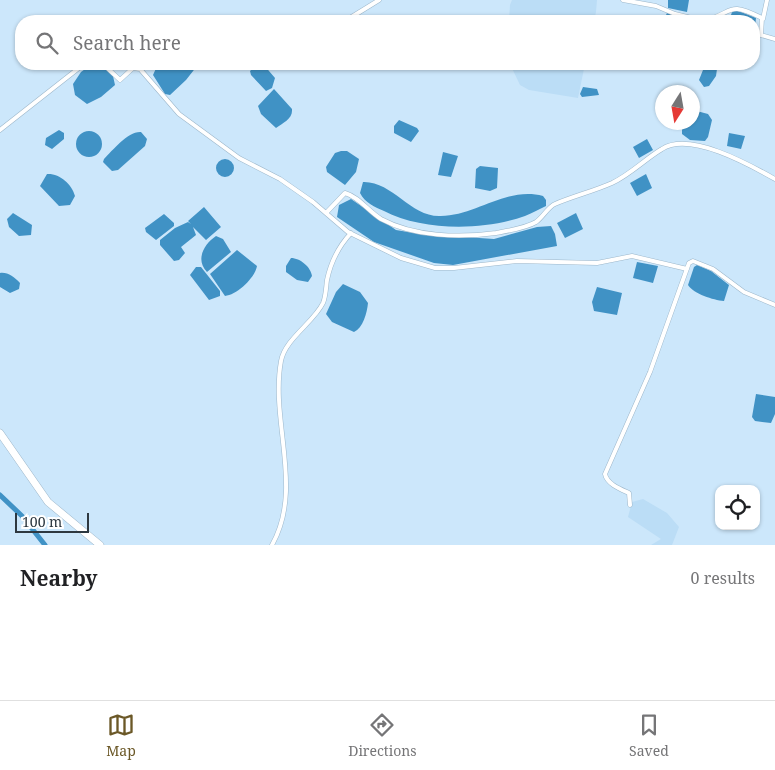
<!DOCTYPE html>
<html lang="en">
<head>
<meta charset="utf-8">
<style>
	:root { --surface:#fff; --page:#f6f6f6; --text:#202124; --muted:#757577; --line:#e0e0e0; --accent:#6b5827 }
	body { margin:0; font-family:"Noto Serif",serif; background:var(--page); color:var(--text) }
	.controls { position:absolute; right:15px; bottom:15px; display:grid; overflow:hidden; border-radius:10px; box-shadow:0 1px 4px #0004 }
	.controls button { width:45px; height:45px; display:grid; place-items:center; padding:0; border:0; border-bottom:1px solid var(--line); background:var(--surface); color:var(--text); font:25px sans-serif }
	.compass { position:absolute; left:655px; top:85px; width:45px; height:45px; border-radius:50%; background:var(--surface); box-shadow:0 1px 4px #0004; rotate:191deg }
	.scale { position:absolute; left:15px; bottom:12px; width:74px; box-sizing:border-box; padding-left:5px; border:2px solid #2d3840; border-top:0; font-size:14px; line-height:18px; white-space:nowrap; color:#2d3840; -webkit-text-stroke:4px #fff; paint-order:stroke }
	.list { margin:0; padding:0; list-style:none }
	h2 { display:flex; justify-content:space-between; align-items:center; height:65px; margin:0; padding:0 20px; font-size:21px }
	h2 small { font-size:16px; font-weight:400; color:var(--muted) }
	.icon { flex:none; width:28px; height:28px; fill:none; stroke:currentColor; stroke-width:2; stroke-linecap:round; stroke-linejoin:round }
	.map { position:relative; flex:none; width:775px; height:545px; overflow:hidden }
	.search { position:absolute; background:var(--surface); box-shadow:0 1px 4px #0004; left:15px; right:15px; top:15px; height:55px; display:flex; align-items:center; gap:12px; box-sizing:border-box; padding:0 18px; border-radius:20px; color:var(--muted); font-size:19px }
	.sheet { height:155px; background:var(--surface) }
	nav { display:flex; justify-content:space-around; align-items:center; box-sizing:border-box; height:70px; border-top:1px solid var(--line); background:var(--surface); font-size:14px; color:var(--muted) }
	nav a { display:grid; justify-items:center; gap:2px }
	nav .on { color:var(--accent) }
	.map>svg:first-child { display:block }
	.built { fill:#bbddf6 }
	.water { fill:#4092c5 }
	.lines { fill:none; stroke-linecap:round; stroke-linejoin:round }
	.canal { stroke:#4092c5; stroke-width:5 }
	.street-casing { stroke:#9db7ca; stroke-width:5 }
	.highway-casing { stroke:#9db7ca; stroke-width:8 }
	.street { stroke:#fff; stroke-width:4 }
	.highway { stroke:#fff; stroke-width:7 }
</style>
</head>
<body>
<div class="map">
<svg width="775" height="545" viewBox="0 0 775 545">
	<rect width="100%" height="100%" fill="#cce7fb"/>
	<path class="built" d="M512 0H597L596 12 594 21H509L510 5Z
		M510 64H585L578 98 529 90 520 85Z
		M643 499 667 513 679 527 672 545H651L661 539 628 517 632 502Z"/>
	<path class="water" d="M668 0H689L687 12 668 8Z
		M736 10 756 18 754 34V21H729L732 12Z
		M667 13 687 20 688 21H663Z
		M92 64H101L113 76 115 85 101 97 87 104 75 95 73 84 81 72Z
		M158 64H196L197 66 186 80 170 95 165 94 153 75Z
		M257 64H263L275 78 272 88 266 91 251 75 250 71Z
		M713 65 717 69 716 76 709 86 704 87 699 80 703 70Z
		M583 87 597 89 599 95 582 97 580 94Z
		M274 89 292 109C293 119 283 123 276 128L261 114 258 106Z
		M693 110 708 114 712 120 708 137 705 141 690 140 682 134V123L692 122Z
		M399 120 417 128 419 131 411 142 394 133V126Z
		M59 130 64 133V139L52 149 45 145 46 138Z
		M76 144a13 13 0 1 1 26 0a13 13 0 1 1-26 0Z
		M141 132 147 139 145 146 118 170 112 171 103 162 104 159C113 150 128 131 141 132Z
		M729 133 745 136 741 149 727 146Z
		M647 139 653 150 639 158 633 147Z
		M341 151H347L359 159 356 172 345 185 327 172 326 167 335 153Z
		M443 152 458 156 451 177 438 175Z
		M216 168a9 9 0 1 1 18 0a9 9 0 1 1-18 0Z
		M480 166 498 168 497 188 490 191 475 188 476 169Z
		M47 174C59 173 72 184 75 196L70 205 59 206 40 186Z
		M646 174 652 188 637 196 630 183Z
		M363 182C392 181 410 216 439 216 475 217 506 186 543 196L546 200V206C539 209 533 213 525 216 484 231 422 231 384 211 375 207 365 203 360 193Z
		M351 199 396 230 420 234 494 239 537 227 551 226 555 234 557 246 453 265 434 263 374 242 337 217 339 205Z
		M204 207 221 227 206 240 193 227 196 235 181 247 185 253 179 260 174 261 160 245V240L175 228 188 222 191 224 188 221Z
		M13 213 32 225 31 235 19 236 9 227 7 219Z
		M576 213 583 229 565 238 557 223Z
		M164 214 174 223V226L156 240 146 232 145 228Z
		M216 236 223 239 231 252 207 272C195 260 204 244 216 236Z
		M237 250 257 266C255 278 237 295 225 296L210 274Z
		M291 258C300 258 311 267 312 276L308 282 297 280 286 272V266Z
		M637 262 658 266 653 283 633 278Z
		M697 265 711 271 729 285 724 301C713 300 694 294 688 285L694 267Z
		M196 267H201L220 291V296L209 300 190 275Z
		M0 273C8 272 14 277 20 283L19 289 10 293 0 287Z
		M343 284 360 292 368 303C367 313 363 328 354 332L332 322 326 314 336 292Z
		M597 287 622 293 617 315 594 311 592 302Z
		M756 394 775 397V414L771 423 755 421 752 417Z"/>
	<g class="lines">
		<path class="canal" d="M0 495 22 516 45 545"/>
		<g class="street-casing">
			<path id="street" d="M623 0 656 6 675 14 704 21C735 13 725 0 762 18L761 35 775 39
				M763 19 767 0
				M345 21 379 0
				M103 64 120 80 133 68 140 69 179 114 239 158 280 179 313 202 348 232 401 258 435 268H454L517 261 597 263 632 256 687 269
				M0 130 84 64
				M326 213 345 193C359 197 368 211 381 219 414 237 460 238 496 233 507 231 526 228 536 222 543 217 548 207 555 204 574 196 594 191 612 183 631 174 645 159 662 149 690 131 750 165 775 179
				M630 505 629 493C620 489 607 484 605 474L650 372 689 263 693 261 713 269 744 292 775 305
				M272 545C304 488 270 422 281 361 285 339 314 322 323 303 326 296 326 287 327 280 331 261 338 247 351 233"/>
		</g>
		<g class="highway-casing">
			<path id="highway" d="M0 433 48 502 100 545"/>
		</g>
		<use href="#street" class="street"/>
		<use href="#highway" class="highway"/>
	</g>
</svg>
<div class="controls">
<button><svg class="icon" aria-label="locate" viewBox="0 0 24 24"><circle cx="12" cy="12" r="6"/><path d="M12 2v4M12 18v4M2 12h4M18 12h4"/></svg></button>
</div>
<svg class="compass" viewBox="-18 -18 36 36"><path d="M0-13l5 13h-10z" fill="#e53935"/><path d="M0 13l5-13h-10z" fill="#757577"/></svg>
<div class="scale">100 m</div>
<div class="search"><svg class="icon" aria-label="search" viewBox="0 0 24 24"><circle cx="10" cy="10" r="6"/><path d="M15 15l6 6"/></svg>Search here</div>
</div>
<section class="sheet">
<h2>Nearby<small>0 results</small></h2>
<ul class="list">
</ul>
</section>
<nav>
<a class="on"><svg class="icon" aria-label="map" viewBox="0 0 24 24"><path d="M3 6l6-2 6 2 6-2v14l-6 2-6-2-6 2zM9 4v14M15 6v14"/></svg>Map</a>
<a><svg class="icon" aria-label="directions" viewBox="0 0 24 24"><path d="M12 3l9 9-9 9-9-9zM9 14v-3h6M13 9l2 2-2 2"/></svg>Directions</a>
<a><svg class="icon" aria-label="saved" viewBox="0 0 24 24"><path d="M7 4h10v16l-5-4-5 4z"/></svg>Saved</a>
</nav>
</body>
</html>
